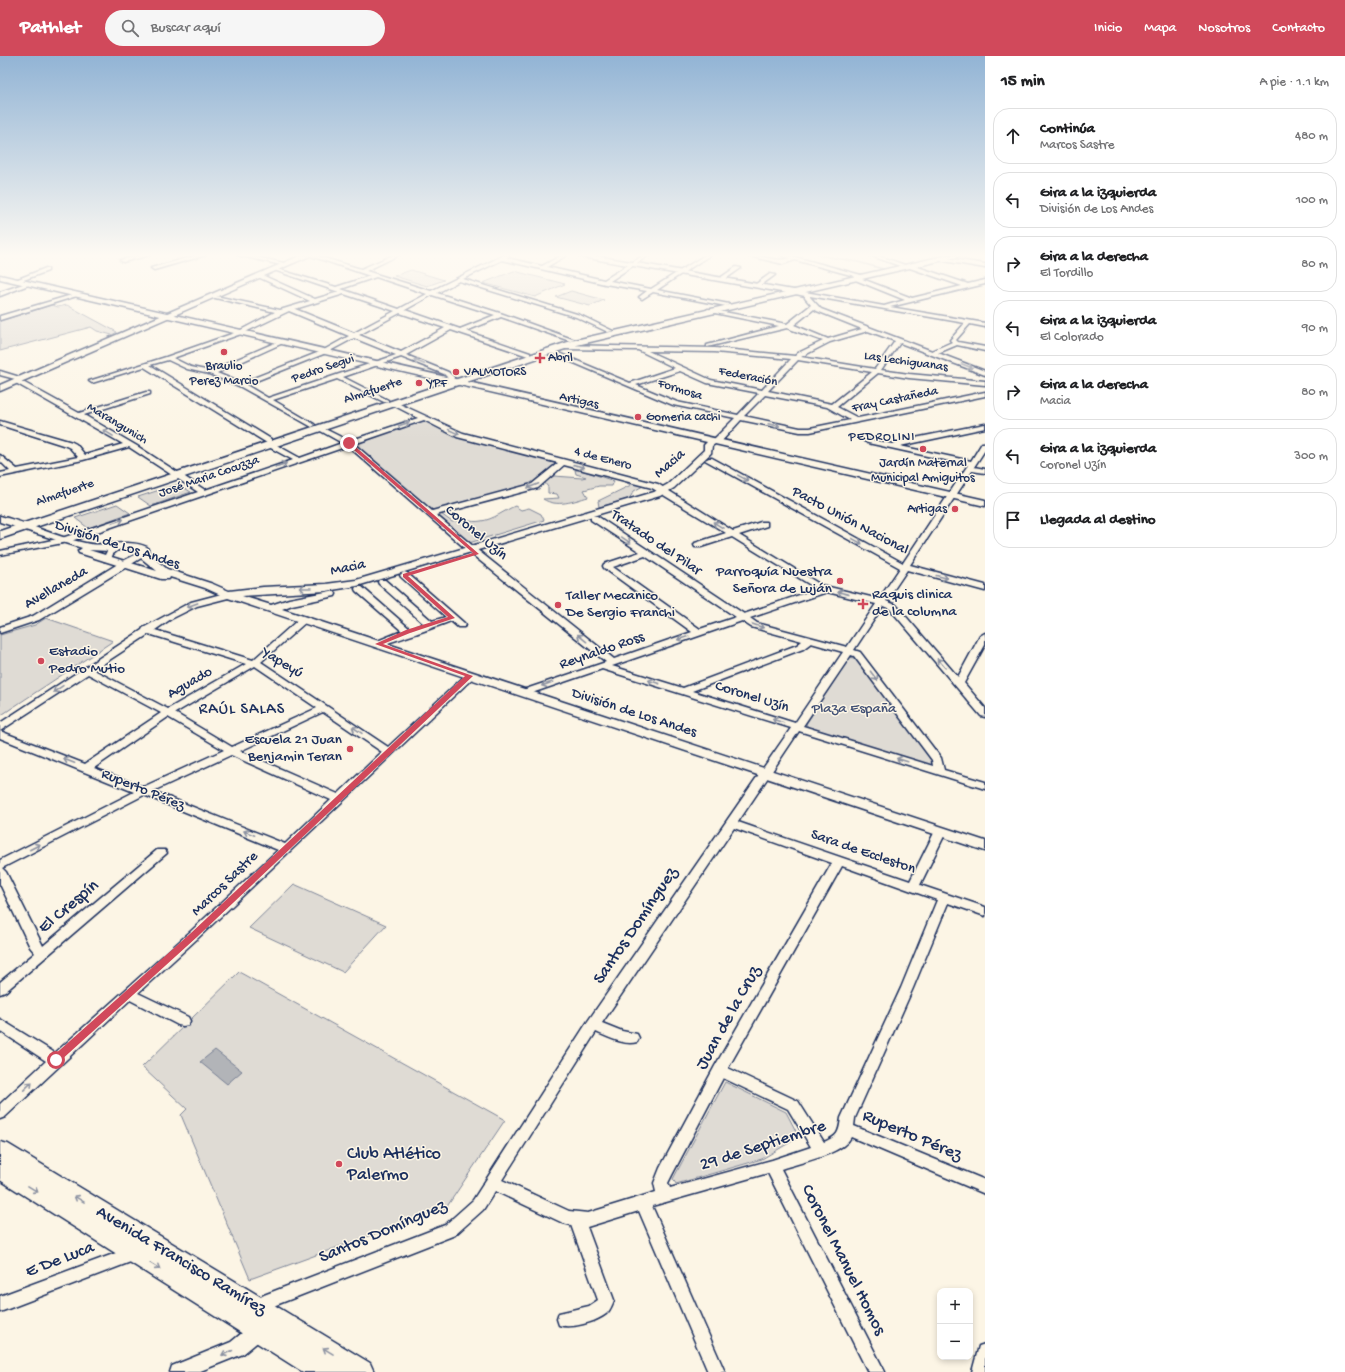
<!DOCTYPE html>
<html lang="es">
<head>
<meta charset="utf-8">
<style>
	:root { --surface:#fff; --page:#f6f6f6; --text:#202124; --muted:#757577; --line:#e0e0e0; --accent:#d1495b }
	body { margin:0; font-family:"Gochi Hand",sans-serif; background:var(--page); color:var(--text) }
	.controls { position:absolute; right:12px; bottom:12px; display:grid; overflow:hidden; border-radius:8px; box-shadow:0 2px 6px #0003 }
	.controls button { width:36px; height:36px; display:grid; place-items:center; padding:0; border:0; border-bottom:1px solid var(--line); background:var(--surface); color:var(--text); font:20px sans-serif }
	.stop { position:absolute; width:12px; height:12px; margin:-9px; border:3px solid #d1495b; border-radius:50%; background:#fff }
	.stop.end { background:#d1495b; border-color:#fff; box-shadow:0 1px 4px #0008 }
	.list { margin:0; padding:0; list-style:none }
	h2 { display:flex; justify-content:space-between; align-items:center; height:52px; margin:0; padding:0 16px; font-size:17px }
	h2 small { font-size:13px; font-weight:400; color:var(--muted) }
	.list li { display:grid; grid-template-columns:26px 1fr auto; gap:12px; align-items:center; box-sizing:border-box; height:56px; margin:0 8px 8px; padding:0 8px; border:1px solid var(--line); border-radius:16px }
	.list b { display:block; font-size:15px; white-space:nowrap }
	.list p { margin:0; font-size:13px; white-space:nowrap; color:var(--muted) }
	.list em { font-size:13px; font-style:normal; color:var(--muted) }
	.icon { flex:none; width:22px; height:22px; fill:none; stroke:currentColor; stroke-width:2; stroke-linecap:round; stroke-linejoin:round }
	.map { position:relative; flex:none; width:985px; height:1316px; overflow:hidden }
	header { display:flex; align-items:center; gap:24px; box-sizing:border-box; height:56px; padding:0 20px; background:var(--accent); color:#fff }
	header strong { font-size:19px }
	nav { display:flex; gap:22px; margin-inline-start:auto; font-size:14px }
	.search { width:280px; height:36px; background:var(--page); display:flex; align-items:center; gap:10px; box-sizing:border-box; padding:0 14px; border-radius:22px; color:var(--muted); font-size:15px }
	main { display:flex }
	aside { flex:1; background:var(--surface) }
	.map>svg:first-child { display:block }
	.green { fill:#dfdbd4; stroke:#7d8599 }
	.water { fill:#b2b4b8; stroke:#767f94 }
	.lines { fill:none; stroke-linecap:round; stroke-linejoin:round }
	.stream { stroke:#767f94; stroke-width:1.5 }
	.minor-casing { stroke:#1b2f5e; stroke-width:3 }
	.tertiary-casing { stroke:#1b2f5e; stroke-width:3 }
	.secondary-casing { stroke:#1b2f5e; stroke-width:3 }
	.primary-casing { stroke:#1b2f5e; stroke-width:3 }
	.minor { fill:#fcf5e5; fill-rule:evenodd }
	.tertiary { fill:#fcf5e5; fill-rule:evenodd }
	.secondary { fill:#fcf5e5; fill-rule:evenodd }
	.primary { fill:#fcf5e5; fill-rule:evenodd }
	.oneway { stroke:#8c92a2 }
	.route { fill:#d1495b }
	.poi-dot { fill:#d1495b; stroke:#fcf5e5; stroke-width:1.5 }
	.labels { text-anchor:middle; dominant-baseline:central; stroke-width:3; stroke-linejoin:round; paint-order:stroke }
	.far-poi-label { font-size:13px; fill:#1b2f5e; stroke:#fcf5e5; text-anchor:start }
	.far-street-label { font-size:13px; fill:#1b2f5e; stroke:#fcf5e5 }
	.far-neighbourhood-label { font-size:13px; letter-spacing:1px; fill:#1b2f5e; stroke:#fcf5e5 }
	.street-label { font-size:15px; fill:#1b2f5e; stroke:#fcf5e5 }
	.poi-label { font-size:15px; fill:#1b2f5e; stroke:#fcf5e5; text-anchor:start }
	.park-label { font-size:15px; fill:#425176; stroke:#fcf5e5 }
	.neighbourhood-label { font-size:16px; letter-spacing:1px; fill:#1b2f5e; stroke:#fcf5e5 }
	.near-street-label { font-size:18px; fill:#1b2f5e; stroke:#fcf5e5 }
	.near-poi-label { font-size:18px; fill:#1b2f5e; stroke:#fcf5e5; text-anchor:start }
</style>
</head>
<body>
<header>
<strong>Pathlet</strong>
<div class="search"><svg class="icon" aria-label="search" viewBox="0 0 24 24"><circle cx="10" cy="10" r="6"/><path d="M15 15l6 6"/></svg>Buscar aquí</div>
<nav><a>Inicio</a><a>Mapa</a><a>Nosotros</a><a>Contacto</a></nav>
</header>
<main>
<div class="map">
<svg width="985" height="1316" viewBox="0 0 985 1316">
	<rect width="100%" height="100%" fill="#fcf5e5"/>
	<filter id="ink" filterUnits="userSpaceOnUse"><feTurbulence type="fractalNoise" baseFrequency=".025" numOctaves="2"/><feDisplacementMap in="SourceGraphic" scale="8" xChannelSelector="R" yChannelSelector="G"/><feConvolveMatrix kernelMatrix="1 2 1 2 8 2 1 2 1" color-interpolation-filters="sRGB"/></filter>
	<g filter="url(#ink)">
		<path class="green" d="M411 214 444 224 427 230 394 220Z
			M514 215 565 228 535 241 483 227Z
			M571 235 604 244 590 250 556 241Z
			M52 249 58 251 67 249 117 276 112 279 97 275 91 271 0 295V265Z
			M422 364 456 379 557 407 535 428 434 455 431 454 355 389V387Z
			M575 414H581L614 425 612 430H599L584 434 588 441C574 445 557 452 543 443L559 442 557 438 548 437V431L544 426 554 420 582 422 586 421 576 418Z
			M629 426 643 430 634 435 629 443 599 451 598 445 631 429 627 427Z
			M178 428 191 436 151 450 138 441Z
			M117 448 130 457 88 472 75 462Z
			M515 450 521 454 529 452 541 458 544 464 469 487 435 459 441 458 452 466C464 462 470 467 481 465 493 464 505 454 515 450Z
			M46 562 113 585 0 660V579L35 569Z
			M850 601 857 603 933 706V712L808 671 806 668Z
			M294 828 386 869 343 916 249 872Z
			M239 916 505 1064 446 1152 250 1223 181 1059 187 1053 142 1011Z
			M725 1026 786 1056 799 1081 762 1103 676 1128 673 1123Z"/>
		<path class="water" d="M215 994 242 1015 227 1028 200 1006Z"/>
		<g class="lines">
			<path class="stream" d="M818 199 858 206 883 213"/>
			<g class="minor-casing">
				<path id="minor" d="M141 199H150L123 206 120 204Z
					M198 199H206L154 214 151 212Z
					M237 199H247L289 208 286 210Z
					M308 199H314L361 213 393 199H399L366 215 431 235 504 199H510L507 202 542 210 562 199H567L547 211 604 224 644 199H649L610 225 651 233 705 199H710L657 234 729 248 726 250 653 236 642 243 639 241 647 235 605 228 502 204 463 223 580 259 613 275 608 276 576 261 459 225 437 237 503 258 575 284 570 285 501 261 466 275 530 297V299L528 300 451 274 406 299 448 316 454 321 453 325H449L448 322 444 318 401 301 343 321 388 344V346H384L337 323 273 344 314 368 315 369 312 371 239 330 209 318 187 313 168 304 150 309 271 383V386L300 402 342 387 317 373V371H321L349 385 418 362 391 348 390 347 393 345 463 377 658 428 733 475 761 466H767V470L739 479 821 529 879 543 900 512 705 404 709 402H712L903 507 968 409 868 387 864 385 868 383 892 388 900 385 985 368V372L900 390 971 405 982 387H985V394L974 411 985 413V417L972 415 910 509 985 529V535L907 514 886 545 896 549 958 621 980 580 985 577V589L964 627 985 652V661L981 660 890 553 883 550 854 594 860 596 941 702 944 714 985 726V733L799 675 738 766 910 825 936 773H944L946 776 920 829 985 851V860L948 847 913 932 855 1062 854 1070 985 1124V1138L851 1081C843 1098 799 1107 781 1113L885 1316H868L768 1117 652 1150 725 1316H708L639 1155 587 1171 614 1244C612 1249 610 1255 606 1258 596 1266 571 1273 559 1269L557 1263 559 1257 589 1250 598 1244 571 1169 563 1167 495 1135 483 1154 455 1179 276 1249 257 1260 251 1257 249 1252 251 1247 264 1239 445 1169 473 1144 588 965 791 672 602 613 526 639H520L518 637 520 635 606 606 474 500 348 390 68 486 0 499V495L62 482 198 436 129 391 83 404 0 421V417L10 415 0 405V399L17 413 78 401 70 392 66 390 0 369V365L72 386 76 388 85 399 123 388 14 326 13 325 15 323 0 319V315L23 322V324L21 325 79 357 146 336H150V338L84 359 137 390 205 434 293 404 267 390V387L144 311 92 327 89 325 166 301 237 276 275 256 211 241V239L280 254 310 245 258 221V219H262L315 243 339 236 274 214V212L336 231 370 220ZM376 221 427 238 399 253 341 233ZM344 238 395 255 354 277 295 253ZM432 239 495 259 460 273 405 254ZM289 255 349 280 322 295 241 327 217 317 283 287V285H279L210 315 191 311 173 302 241 278ZM400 257 445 272 401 296 359 279ZM354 282 396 299 268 342 246 329 326 297ZM424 364 457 381 558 407 532 428 432 455 354 388ZM564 409 652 432 726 477 695 487 694 489 695 491H701L732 481 817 533 744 558 597 460H591V464L640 496 604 508 603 510 604 512 692 576 614 603 480 496 436 459 538 432ZM645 500 736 561 700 573 613 511ZM827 536 876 548 847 591 757 567 750 562ZM742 565 751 571 802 585 797 589 683 632 612 610ZM811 587 843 596 795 667 692 635 803 593ZM851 599 854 600 932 704 933 710 803 670ZM734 772 832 807 715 1010 660 1112 654 1127 656 1136 588 1157 569 1155 502 1124 596 976C608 981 624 990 637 986L639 982 637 978 622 975 602 967ZM842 810 937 844 901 932 841 1062C839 1077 838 1080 824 1086L798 1045 728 1012ZM723 1022 788 1053 811 1091 772 1104 670 1132 668 1127 672 1119Z
					M745 199C760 198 775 207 790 202L781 199H788L861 219 858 221 795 204 783 208Z
					M869 199H876L905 209 900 210Z
					M940 201 985 208V212L938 204 937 203Z
					M909 208 968 228 985 224V228L890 251 985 267V271L970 268 956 284 958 286 985 291V295L957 289 938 297 985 315V319L900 287 881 314 909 318 985 325V329L909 322 878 317 837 351 858 362 985 336V340L810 376H800L741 364 720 387H714V383L735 362 673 349 546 295 551 294 630 327 675 312 638 294 560 293 557 291 560 289 715 292 795 300 798 297 823 285 787 272 707 291V289L779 270 705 255 708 253 787 268 811 249 805 242V240L786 236 785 235 788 233 884 250 905 244 853 223V221H857L912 242 962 230 907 211V209ZM810 241V240L965 267 950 284 952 286 932 295 821 253ZM814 253 817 255 862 273 828 283 794 269ZM868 275 895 285 875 313 801 301 830 286ZM648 295 715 296 791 303 762 334 711 324ZM798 304 872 316 832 348 768 335ZM680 315 707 327 759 337 738 359 677 346 636 329ZM765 339 827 351 850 364 810 372H800L744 360Z
					M736 211 741 212 724 224H720V222Z
					M46 212 48 213V215L18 226 13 225Z
					M770 218 775 219 760 230H756V228Z
					M26 227 31 228 0 240V236Z
					M75 238 80 239 0 264V260Z
					M115 489H121L122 491 113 498 110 505H104L103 503 107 495Z
					M141 496H147L148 498 39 564 0 577V571L33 560 121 506Z
					M404 516 407 517 464 567 466 569 464 571H458L451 565C441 569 380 591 375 590L373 588 375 586 402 575 356 535 355 533 356 531H362L410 573 424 568 379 528 378 526 379 524H385L432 565 446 561 401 521 400 519Z
					M229 536 232 537 233 539 232 541 197 550 171 563 155 574 253 604 300 562H306L308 564 306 566 261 606 388 691 467 618H473L475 620 198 882 138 937 188 961 190 965 188 969 183 970 178 969 130 944 5 1061 0 1063V1048L46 1005 0 975V963L55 997 190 876 278 794 144 739 2 812 6 816 43 890 157 794H165L167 797 5 936 0 938V926L35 897 30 891 0 828V804L134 736 0 682V667L142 574 143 572 191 546ZM149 578 246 608 168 653 94 614ZM255 610 317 652 232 691 175 657ZM88 618 161 657 85 708 0 675ZM323 656 382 696 338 738 240 695ZM168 661 224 694 143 731 94 712ZM231 699 331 744 285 788 153 735Z
					M135 1190 141 1192 143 1197 141 1202 0 1256V1240Z
					M259 1266 265 1268 267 1274 265 1280 243 1298 198 1316H170L172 1310 231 1286 253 1268Z
					M985 1288V1316H972L979 1290Z"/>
			</g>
			<g class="tertiary-casing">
				<path id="tertiary" d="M579 199H591L787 233 790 235 787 237 582 201Z
					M0 219 985 444V450L715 388 712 390 711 397 674 432 660 440 357 530 326 535 242 540 271 549 289 543 331 535 335 536 336 538 335 540 292 549 282 553 985 785V795L225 541 205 532 170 521 169 523H161L79 497 78 495 82 492 0 466V460C29 467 56 481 85 487 106 492 127 482 147 491L150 499 167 513 213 528 229 535 263 531 326 528 356 524 654 436 668 428 704 394V389L707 386 0 223ZM126 493 138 495 141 502 157 515 89 494 109 495Z"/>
			</g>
			<g class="secondary-casing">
				<path id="secondary" d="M302 199H312L0 335V329Z"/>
			</g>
			<g class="primary-casing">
				<path id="primary" d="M948 199H961L957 201 577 289 0 483V475L571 285Z
					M0 1086 8 1088 370 1307 374 1316H303L0 1124Z"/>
			</g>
			<use href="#minor" class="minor"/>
			<use href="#tertiary" class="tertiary"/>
			<use href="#secondary" class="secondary"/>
			<use href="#primary" class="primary"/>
		</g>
		<defs><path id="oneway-shaft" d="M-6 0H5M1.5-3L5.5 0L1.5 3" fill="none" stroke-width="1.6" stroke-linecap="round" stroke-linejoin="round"/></defs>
		<g class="oneway">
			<use href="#oneway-shaft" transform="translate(419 306) rotate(-159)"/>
			<use href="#oneway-shaft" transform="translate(967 310) rotate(21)"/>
			<use href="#oneway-shaft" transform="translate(404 368) rotate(-19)"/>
			<use href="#oneway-shaft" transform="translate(774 369) rotate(12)"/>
			<use href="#oneway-shaft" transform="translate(454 376) rotate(25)"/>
			<use href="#oneway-shaft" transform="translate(108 377) rotate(-149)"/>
			<use href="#oneway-shaft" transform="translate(281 409) rotate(-19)"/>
			<use href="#oneway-shaft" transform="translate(579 410) rotate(15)"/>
			<use href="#oneway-shaft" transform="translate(743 422) rotate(29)"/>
			<use href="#oneway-shaft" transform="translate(533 430) rotate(159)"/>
			<use href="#oneway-shaft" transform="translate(118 465) rotate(-19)"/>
			<use href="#oneway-shaft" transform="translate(718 469) rotate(-148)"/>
			<use href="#oneway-shaft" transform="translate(626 484) rotate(34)"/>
			<use href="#oneway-shaft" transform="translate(857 485) rotate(29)"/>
			<use href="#oneway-shaft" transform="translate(942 521) rotate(14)"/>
			<use href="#oneway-shaft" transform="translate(305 532) rotate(-180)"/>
			<use href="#oneway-shaft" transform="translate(843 537) rotate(-166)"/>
			<use href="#oneway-shaft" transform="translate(192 549) rotate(160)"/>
			<use href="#oneway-shaft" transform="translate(758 570) rotate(19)"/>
			<use href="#oneway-shaft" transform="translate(582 582) rotate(-141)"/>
			<use href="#oneway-shaft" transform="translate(683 582) rotate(162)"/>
			<use href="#oneway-shaft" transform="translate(941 607) rotate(-130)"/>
			<use href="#oneway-shaft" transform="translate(874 620) rotate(53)"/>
			<use href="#oneway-shaft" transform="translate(654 626) rotate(-162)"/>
			<use href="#oneway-shaft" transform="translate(547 628) rotate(161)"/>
			<use href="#oneway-shaft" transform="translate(58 633) rotate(146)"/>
			<use href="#oneway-shaft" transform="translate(778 665) rotate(-163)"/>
			<use href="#oneway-shaft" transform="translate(357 674) rotate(-146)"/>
			<use href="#oneway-shaft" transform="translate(902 704) rotate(-163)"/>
			<use href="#oneway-shaft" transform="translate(69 705) rotate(-159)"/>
			<use href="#oneway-shaft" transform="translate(249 777) rotate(-158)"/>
			<use href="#oneway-shaft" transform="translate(35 791) rotate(-27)"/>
			<use href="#oneway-shaft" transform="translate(28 1030) rotate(-44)"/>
			<use href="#oneway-shaft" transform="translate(33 1133) rotate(32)"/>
			<use href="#oneway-shaft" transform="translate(79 1143) rotate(-149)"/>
			<use href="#oneway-shaft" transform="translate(155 1210) rotate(32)"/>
			<use href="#oneway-shaft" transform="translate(328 1295) rotate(-148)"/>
			<use href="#oneway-shaft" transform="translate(227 1297) rotate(156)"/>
		</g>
	</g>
	<linearGradient id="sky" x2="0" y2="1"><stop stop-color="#92b4d5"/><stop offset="0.52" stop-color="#fefaf3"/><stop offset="1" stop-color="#fefaf3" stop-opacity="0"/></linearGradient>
	<rect width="985" height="383" fill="url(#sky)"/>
	<path class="route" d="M347 386H350L479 498 408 520 455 562 410 577 383 588 473 620 197 881 59 1006H52L51 1004 52 1001 191 877 465 620 375 588 406 574 448 561 403 521V518L473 497 347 388Z"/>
	<g class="poi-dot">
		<circle cx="224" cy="296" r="4"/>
		<path d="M538 296h4v4h4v4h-4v4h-4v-4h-4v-4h4z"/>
		<circle cx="456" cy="316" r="4"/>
		<circle cx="419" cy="327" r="4"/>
		<circle cx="638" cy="361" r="4"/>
		<circle cx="923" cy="393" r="4"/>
		<circle cx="955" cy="453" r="4"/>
		<circle cx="840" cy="525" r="4"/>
		<path d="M861 542h4v4h4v4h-4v4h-4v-4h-4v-4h4z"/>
		<circle cx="558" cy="549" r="4"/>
		<circle cx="41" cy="605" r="4"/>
		<circle cx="350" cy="693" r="4"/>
		<circle cx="339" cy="1108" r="4"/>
	</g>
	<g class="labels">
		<g class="far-poi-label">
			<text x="548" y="302">Abril</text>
			<text x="224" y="310" text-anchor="middle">Braulio<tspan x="224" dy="15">Perez Marcio</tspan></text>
			<text x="464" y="316">VALMOTORS</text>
			<text x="427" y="327">YPF</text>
			<text x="646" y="361">Gomeria cachi</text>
			<text x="923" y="407" text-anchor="middle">Jardín Maternal<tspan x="923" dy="15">Municipal Amiguitos</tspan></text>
			<text x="947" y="453" text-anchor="end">Artigas</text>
		</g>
		<g class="far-street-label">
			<text transform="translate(906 306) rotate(8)">Las Lechiguanas</text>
			<text transform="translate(323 313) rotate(-19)">Pedro Segui</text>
			<text transform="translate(748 321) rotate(11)">Federación</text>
			<text transform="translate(680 334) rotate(17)">Formosa</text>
			<text transform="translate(373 335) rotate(-18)">Almafuerte</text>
			<text transform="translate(895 344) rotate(-12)">Fray Castañeda</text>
			<text transform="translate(579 345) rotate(13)">Artigas</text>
			<text transform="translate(117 368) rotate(31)">Marangunich</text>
			<text transform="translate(603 403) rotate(15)">4 de Enero</text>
			<text transform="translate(209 421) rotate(-19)">José Maria Cocuzza</text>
			<text transform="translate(65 437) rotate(-19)">Almafuerte</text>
		</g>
		<g class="far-neighbourhood-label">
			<text x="882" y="381">PEDROLINI</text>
		</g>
		<g class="street-label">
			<text transform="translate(670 408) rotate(-41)">Macia</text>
			<text transform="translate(850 465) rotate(28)">Pacto Unión Nacional</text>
			<text transform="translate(476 477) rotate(40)">Coronel Uzín</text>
			<text transform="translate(656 487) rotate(34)">Tratado del Pilar</text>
			<text transform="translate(117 489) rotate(18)">División de Los Andes</text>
			<text transform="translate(348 512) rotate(-12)">Macia</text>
			<text transform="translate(56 532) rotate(-30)">Avellaneda</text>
			<text transform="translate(602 595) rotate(-19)">Reynaldo Ross</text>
			<text transform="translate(282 607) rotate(31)">Yapeyú</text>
			<text transform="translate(190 627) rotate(-30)">Aguado</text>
			<text transform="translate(752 641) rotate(17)">Coronel Uzín</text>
			<text transform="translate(634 657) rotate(18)">División de Los Andes</text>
			<text transform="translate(143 734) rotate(22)">Ruperto Pérez</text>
			<text transform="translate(863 796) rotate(19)">Sara de Eccleston</text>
			<text transform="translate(225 828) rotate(-44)">Marcos Sastre</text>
		</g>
		<g class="poi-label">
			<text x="832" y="516" text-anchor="end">Parroquía Nuestra<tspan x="832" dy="17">Señora de Luján</tspan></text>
			<text x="872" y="539">Raquis clinica<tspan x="872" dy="17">de la columna</tspan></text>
			<text x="566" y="540">Taller Mecanico<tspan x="566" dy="17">De Sergio Franchi</tspan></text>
			<text x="49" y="596">Estadio<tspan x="49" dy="17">Pedro Mutio</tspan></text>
			<text x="342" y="684" text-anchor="end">Escuela 21 Juan<tspan x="342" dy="17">Benjamin Teran</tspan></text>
		</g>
		<g class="park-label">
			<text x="854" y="653">Plaza España</text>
		</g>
		<g class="neighbourhood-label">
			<text x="242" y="654">RAÚL SALAS</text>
		</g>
		<g class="near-street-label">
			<text transform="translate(69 851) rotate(-40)">El Crespín</text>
			<text transform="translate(636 870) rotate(-56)">Santos Domínguez</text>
			<text transform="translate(729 962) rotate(-61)">Juan de la Cruz</text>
			<text transform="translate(912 1080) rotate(23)">Ruperto Pérez</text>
			<text transform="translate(763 1090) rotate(-18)">29 de Septiembre</text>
			<text transform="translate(383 1176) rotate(-23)">Santos Domínguez</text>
			<text transform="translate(60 1204) rotate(-21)">E De Luca</text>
			<text transform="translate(843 1204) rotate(63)">Coronel Manuel Homos</text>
			<text transform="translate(181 1205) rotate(31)">Avenida Francisco Ramírez</text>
		</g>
		<g class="near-poi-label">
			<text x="347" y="1098">Club Atlético<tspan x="347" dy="21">Palermo</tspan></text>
		</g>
	</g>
</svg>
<div class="controls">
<button>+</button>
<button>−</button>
</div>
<div class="stop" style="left:56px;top:1004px"></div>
<div class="stop end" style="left:349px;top:387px"></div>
</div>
<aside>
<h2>15 min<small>A pie · 1.1 km</small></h2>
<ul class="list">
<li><svg class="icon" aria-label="ahead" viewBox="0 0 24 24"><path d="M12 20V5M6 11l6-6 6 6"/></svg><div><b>Continúa</b><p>Marcos Sastre</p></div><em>480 m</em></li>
<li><svg class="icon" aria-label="left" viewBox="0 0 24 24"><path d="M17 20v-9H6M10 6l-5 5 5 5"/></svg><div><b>Gira a la izquierda</b><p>División de Los Andes</p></div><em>100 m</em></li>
<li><svg class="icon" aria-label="right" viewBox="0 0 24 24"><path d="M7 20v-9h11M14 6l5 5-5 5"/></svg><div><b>Gira a la derecha</b><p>El Tordillo</p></div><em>80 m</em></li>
<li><svg class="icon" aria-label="left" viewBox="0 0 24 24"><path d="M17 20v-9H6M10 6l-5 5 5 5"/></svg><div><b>Gira a la izquierda</b><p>El Colorado</p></div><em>90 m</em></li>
<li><svg class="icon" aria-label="right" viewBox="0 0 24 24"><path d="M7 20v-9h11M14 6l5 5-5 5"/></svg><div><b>Gira a la derecha</b><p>Macia</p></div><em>80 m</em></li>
<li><svg class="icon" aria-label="left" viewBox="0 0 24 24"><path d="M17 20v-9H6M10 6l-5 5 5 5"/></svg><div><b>Gira a la izquierda</b><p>Coronel Uzín</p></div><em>300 m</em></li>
<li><svg class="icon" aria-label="arrive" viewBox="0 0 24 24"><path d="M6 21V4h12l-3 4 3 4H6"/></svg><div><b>Llegada al destino</b></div></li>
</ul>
</aside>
</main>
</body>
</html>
